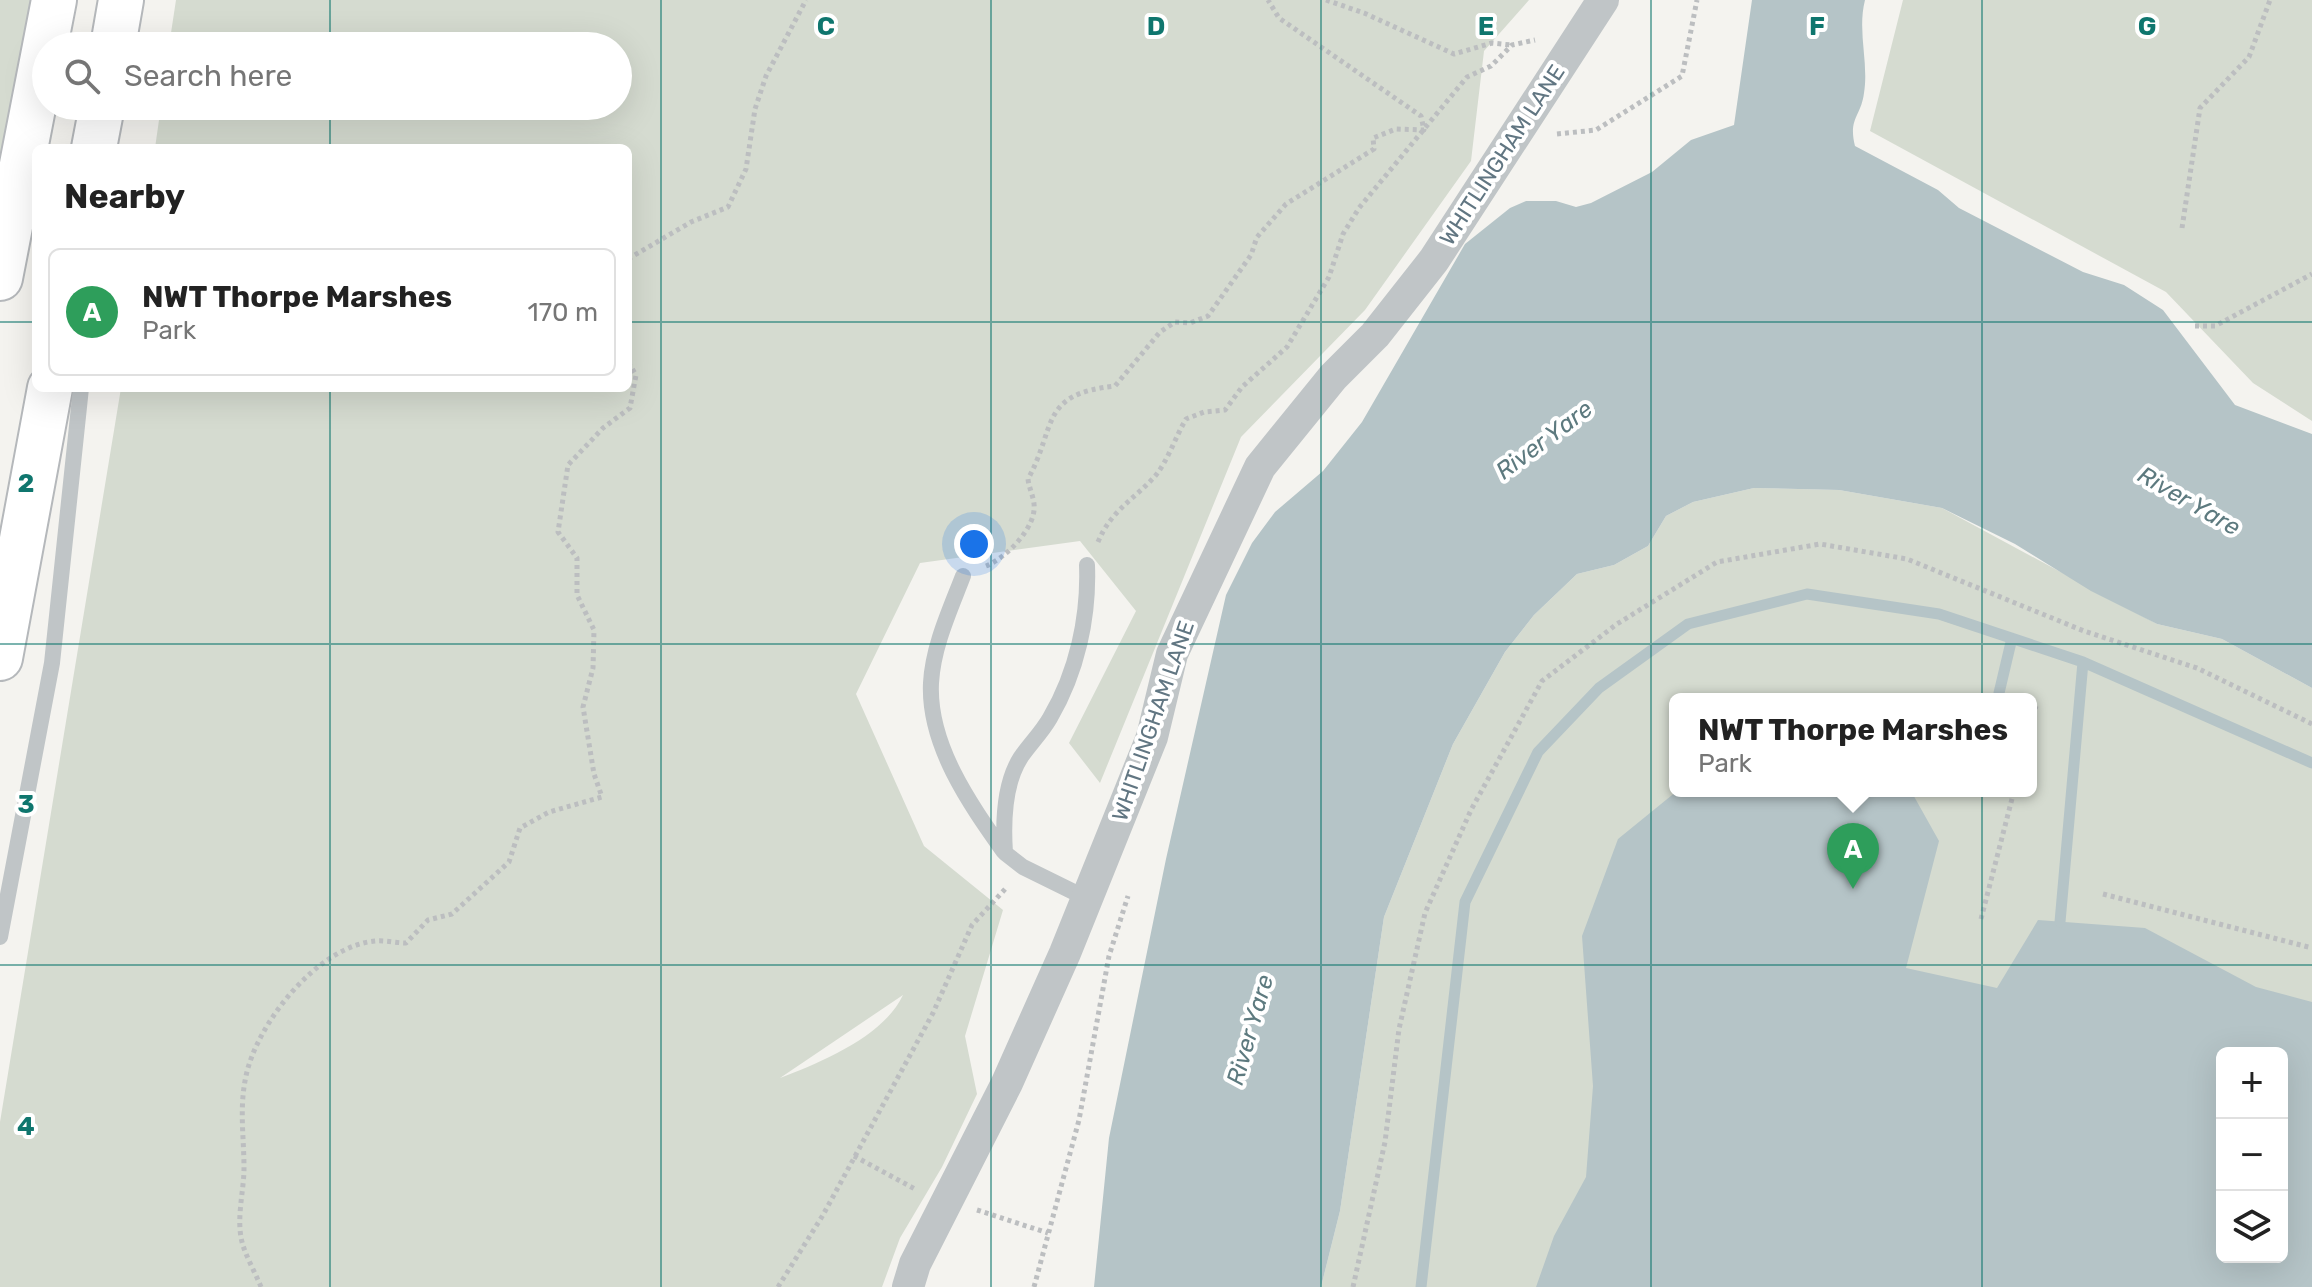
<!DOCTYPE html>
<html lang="en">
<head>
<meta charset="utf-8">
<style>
	:root { --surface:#fff; --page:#f6f6f6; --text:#222; --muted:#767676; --line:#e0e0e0; --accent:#db2777 }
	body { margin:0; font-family:Rubik,sans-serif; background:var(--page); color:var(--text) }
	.controls { position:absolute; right:24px; bottom:24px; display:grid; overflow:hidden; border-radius:12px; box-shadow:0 8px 32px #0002 }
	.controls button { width:72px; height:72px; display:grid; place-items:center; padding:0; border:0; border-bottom:2px solid var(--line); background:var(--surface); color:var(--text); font:40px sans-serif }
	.you { position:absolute; left:974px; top:544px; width:28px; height:28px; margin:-20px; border:6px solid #fff; border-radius:50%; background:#1a73e8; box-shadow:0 0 0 12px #1a73e833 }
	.badge { display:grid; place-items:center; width:52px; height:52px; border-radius:50%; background:var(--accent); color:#fff; font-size:26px; font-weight:700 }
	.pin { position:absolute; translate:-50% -66px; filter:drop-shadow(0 2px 4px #0008) }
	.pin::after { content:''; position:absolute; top:42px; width:28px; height:24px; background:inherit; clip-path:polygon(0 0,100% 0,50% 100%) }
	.popup { position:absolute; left:1669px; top:693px; width:368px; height:104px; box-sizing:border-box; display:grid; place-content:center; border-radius:12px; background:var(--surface); filter:drop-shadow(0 2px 6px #0005); font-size:26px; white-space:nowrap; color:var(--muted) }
	.popup b { font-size:30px; color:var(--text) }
	.popup::after { content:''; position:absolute; left:50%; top:100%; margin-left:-16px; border:16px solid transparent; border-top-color:var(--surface) }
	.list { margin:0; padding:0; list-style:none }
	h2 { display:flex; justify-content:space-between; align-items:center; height:104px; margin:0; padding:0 32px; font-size:34px }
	h2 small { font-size:26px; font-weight:400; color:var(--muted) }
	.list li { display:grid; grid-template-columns:52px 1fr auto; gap:24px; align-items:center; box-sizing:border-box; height:128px; margin:0 16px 16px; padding:0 16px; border:2px solid var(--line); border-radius:12px }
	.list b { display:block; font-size:30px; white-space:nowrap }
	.list p { margin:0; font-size:26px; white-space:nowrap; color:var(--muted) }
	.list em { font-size:26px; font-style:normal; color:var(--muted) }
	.icon { flex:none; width:44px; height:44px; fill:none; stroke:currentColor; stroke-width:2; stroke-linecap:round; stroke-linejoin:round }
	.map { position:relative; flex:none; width:2312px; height:1287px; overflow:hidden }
	.search { position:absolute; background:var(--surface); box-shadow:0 8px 32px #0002; left:32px; top:32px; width:600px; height:88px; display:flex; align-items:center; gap:20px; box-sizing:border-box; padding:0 28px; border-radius:44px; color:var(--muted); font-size:30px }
	.panel { position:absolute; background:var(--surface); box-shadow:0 8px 32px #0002; left:32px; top:144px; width:600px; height:248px; border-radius:12px }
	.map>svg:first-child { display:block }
	.green { fill:#d5dbd0; fill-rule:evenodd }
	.water { fill:#b5c4c7; fill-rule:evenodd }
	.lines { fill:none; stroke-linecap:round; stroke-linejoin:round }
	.stream { stroke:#b5c4c7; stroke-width:11 }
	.highway-casing { stroke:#b5b8bb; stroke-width:48 }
	.path { stroke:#bcbec0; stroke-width:5; stroke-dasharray:4 4; stroke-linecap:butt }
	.lane { stroke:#c0c5c7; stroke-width:16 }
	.street { stroke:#c0c5c7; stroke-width:32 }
	.highway { stroke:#fff; stroke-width:44 }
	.grid { fill:none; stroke:#0f766e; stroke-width:2; stroke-opacity:0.55 }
	.labels { text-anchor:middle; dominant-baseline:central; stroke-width:8; stroke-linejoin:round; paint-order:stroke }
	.street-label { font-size:22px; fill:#617682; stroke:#fff }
	.water-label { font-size:24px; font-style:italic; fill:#5d7a7f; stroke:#fff }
	.grid-label { font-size:26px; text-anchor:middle; font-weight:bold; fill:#0f766e; stroke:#fff; stroke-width:8; stroke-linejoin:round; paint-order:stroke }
</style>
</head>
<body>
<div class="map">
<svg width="2312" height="1287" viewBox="0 0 2312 1287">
	<rect width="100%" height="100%" fill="#f4f3ef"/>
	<path class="green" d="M0 0H40L0 207Z
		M176 0H1529L1484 51 1471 161 1365 310 1241 437 1100 783 1069 743 1136 611 1080 541 920 563 856 694 924 846 1003 910 965 1036 977 1094 942 1167 900 1238 882 1287H0V1122L121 388H628V148H155L161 106H618V46H169ZM903 995C884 1036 822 1062 780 1078Z
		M1903 0H2312V421L2253 383 2166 292 1870 131Z
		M1754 488 1839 490 1942 508 2157 624 2222 639 2312 688V1287H1321L1340 1211 1384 917 1453 744 1505 652 1534 615 1577 574 1614 565 1648 546 1666 516 1693 502ZM1675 699H2031V791H1675ZM2222 1053H2282V1257H2222Z"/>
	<path class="water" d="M1752 0H1865C1857 32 1869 62 1864 93 1861 117 1848 118 1855 146L1938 190 1959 208 2083 272 2124 285 2163 310 2235 405 2312 434V688L2222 639 2157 624 2091 591 2015 544 1942 508 1839 490 1754 488 1693 502 1666 516 1648 546 1614 565 1577 574 1534 615 1505 652 1453 744 1384 917 1340 1211 1321 1287H1094L1109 1138 1166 859 1226 595 1252 543 1275 512 1323 471 1362 422 1465 244 1510 208 1526 201H1556L1576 207 1591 203 1652 172 1691 140 1734 125Z
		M1677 791H1911L1939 841 1906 968 1997 988 2038 920 2145 928 2256 987 2312 1002V1287H1536L1554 1236 1586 1177 1593 1086 1582 936 1618 839ZM2222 1053H2282V1257H2222Z"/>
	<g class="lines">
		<path class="stream" d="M2083 662 2312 763
			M1999 693 2012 638
			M1421 1287 1465 902 1538 752 1599 688 1688 624 1807 594 1939 614 2083 662 2060 922"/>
		<g class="highway-casing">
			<path id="highway" d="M113 46 121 0
				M94 148 102 106
				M0 278 54 0
				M0 658 50 388"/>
		</g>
		<path class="path" d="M1326 0 1364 13 1454 54 1492 43 1511 45
			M1557 134 1596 130 1682 76 1697 0
			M2182 228 2200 108 2249 57 2270 0
			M628 259 691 222 728 207 746 169 755 109 766 76 806 0
			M2195 326H2215L2312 274
			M1098 542C1111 510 1135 499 1156 475 1168 460 1176 436 1186 419L1204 412 1225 410 1242 387 1287 347 1329 277 1343 234 1359 208 1467 77 1491 66 1512 45 1535 40
			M986 566C1006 558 1037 527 1034 504 1033 495 1029 488 1028 479 1057 426 1039 394 1115 386L1160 332 1175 322 1190 323 1208 316 1251 255 1257 237 1286 204 1374 149 1373 138 1396 129 1424 130 1421 116 1279 18 1268 0
			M2031 724 2036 706
			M2103 894 2312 948
			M1981 919 2014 791
			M854 1156 915 1189
			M977 1210 1048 1233
			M261 1287C255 1272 246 1257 242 1242 236 1218 244 1191 244 1168 244 1137 239 1108 246 1076 257 1023 318 946 375 941 385 940 396 943 406 943L428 920 452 914 509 862 520 828 549 812 602 797 594 774 583 707 593 668 594 630 577 595V558L558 532 568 465 603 428 630 408 636 375 628 362
			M778 1287 823 1215 933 1013 972 925 1007 887
			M1034 1287 1079 1120 1109 956 1128 896
			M1353 1287 1385 1142 1399 1029 1425 913 1471 810 1542 681 1617 624 1717 562 1820 544 1907 559 2084 631 2197 668 2312 724"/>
		<path class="lane" d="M1087 565C1089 617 1077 672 1050 718 1042 732 1030 744 1021 757 1004 783 1003 823 1005 853L1023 867 1088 899
			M963 576C950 610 933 646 931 683 928 745 970 804 1004 852
			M0 937 52 663 81 388"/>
		<path class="street" d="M908 1287 915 1264 1007 1083 1065 953 1152 737 1172 654 1260 467 1333 377 1375 335 1434 260 1603 0"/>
		<use href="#highway" class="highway"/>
	</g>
	<path class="grid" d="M330 0V46M661 0V1287M991 0V1287M1321 0V1287M1651 0V1287M1982 0V1287M330 106V148M0 322H36M628 322H2312M330 388V1287M0 644H2312M0 965H2312"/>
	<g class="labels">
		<g class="street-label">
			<text transform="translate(1502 155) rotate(-57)">WHITLINGHAM LANE</text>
			<text transform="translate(1153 721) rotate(-71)">WHITLINGHAM LANE</text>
		</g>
		<g class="water-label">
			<text transform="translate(1544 440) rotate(-37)">River Yare</text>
			<text transform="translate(2189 501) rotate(30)">River Yare</text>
			<text transform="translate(1250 1030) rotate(-74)">River Yare</text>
		</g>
	</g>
	<g class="grid-label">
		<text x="826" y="35">C</text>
		<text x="1156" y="35">D</text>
		<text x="1486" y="35">E</text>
		<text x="1817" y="35">F</text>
		<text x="2147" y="35">G</text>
		<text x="26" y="492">2</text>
		<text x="26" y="813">3</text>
		<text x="26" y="1135">4</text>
	</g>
</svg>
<div class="controls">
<button>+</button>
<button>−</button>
<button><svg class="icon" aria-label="layers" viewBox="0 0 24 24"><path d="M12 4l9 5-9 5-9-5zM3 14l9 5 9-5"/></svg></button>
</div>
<div class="you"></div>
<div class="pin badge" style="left:1853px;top:889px;background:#2e9e5b">A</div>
<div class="popup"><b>NWT Thorpe Marshes</b>Park</div>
<div class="search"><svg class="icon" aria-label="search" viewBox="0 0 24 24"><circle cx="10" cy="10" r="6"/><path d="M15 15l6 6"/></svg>Search here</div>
<section class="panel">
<h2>Nearby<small></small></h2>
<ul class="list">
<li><span class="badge" style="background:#2e9e5b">A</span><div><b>NWT Thorpe Marshes</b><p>Park</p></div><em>170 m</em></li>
</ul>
</section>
</div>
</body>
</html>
